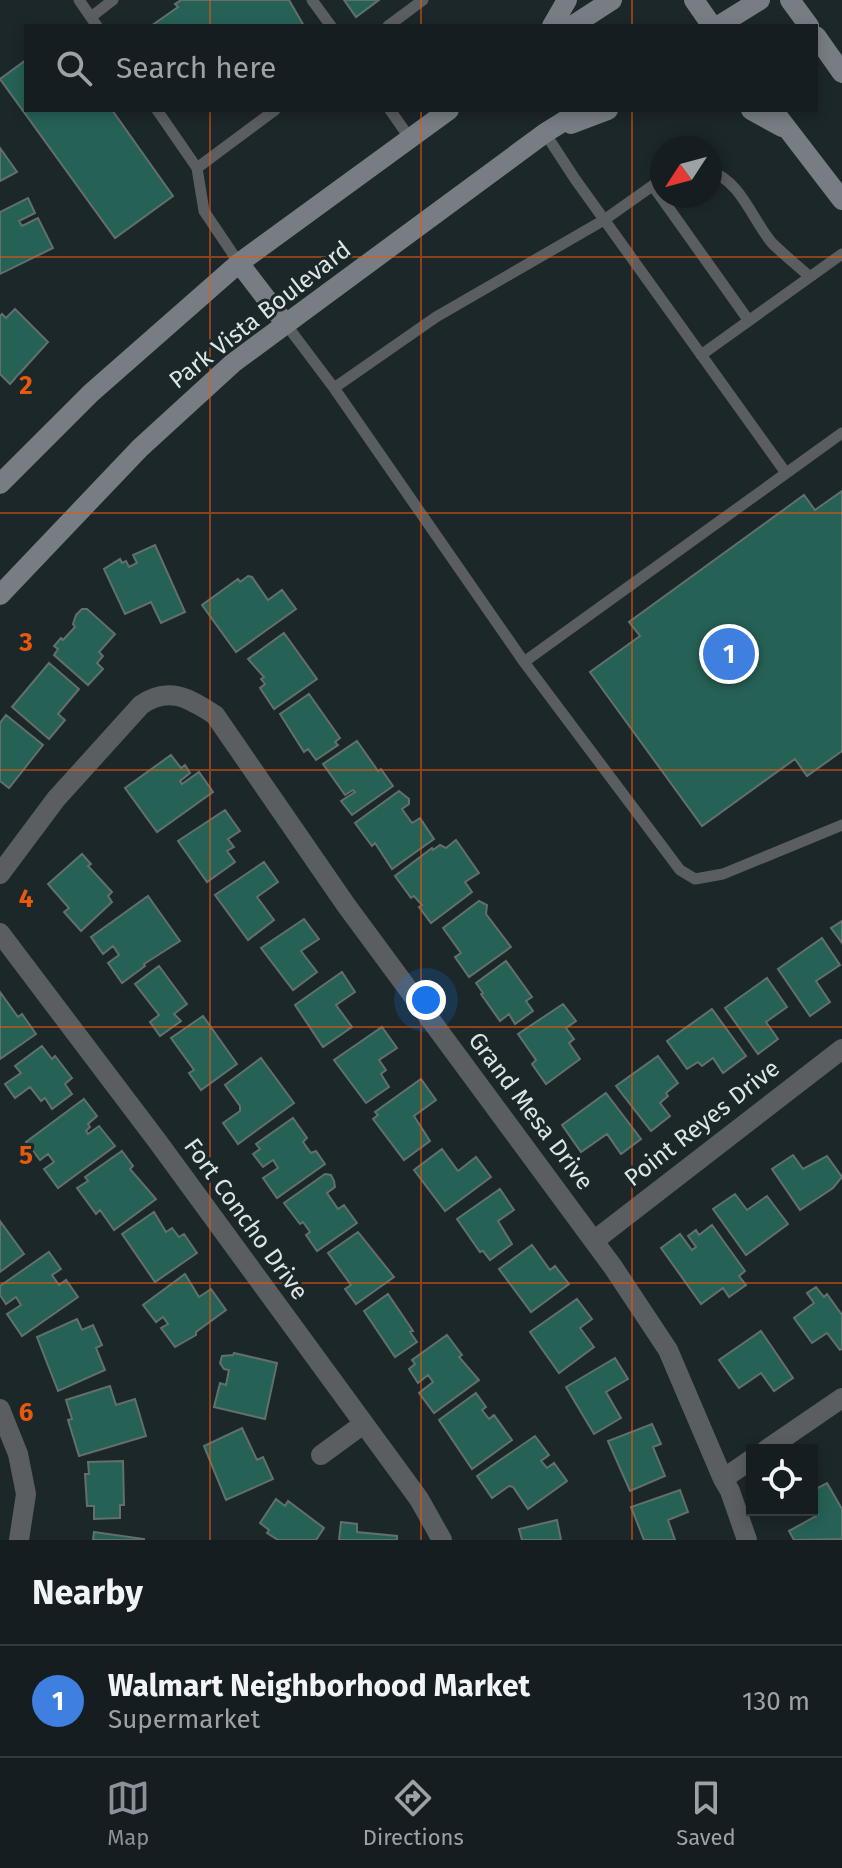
<!DOCTYPE html>
<html lang="en">
<head>
<meta charset="utf-8">
<style>
	:root { --surface:#151d20; --page:#222a2d; --text:#f1f3f6; --muted:#9da2a5; --line:#343b3e; --accent:#8c9099 }
	body { margin:0; font-family:"Fira Sans",sans-serif; background:var(--page); color:var(--text) }
	.controls { position:absolute; right:24px; bottom:24px; display:grid; overflow:hidden; border-radius:0px; box-shadow:0 4px 12px #0003 }
	.controls button { width:72px; height:72px; display:grid; place-items:center; padding:0; border:0; border-bottom:2px solid var(--line); background:var(--surface); color:var(--text); font:40px sans-serif }
	.compass { position:absolute; left:650px; top:136px; width:72px; height:72px; border-radius:50%; background:var(--surface); box-shadow:0 4px 12px #0003; rotate:234deg }
	.you { position:absolute; left:426px; top:1000px; width:28px; height:28px; margin:-20px; border:6px solid #fff; border-radius:50%; background:#1a73e8; box-shadow:0 0 0 12px #1a73e833 }
	.badge { display:grid; place-items:center; width:52px; height:52px; border-radius:50%; background:var(--accent); color:#fff; font-size:26px; font-weight:700 }
	.pin { position:absolute; translate:-50% -50%; border:4px solid #fff; box-shadow:0 2px 8px #0006 }
	.list { margin:0; padding:0; list-style:none }
	h2 { display:flex; justify-content:space-between; align-items:center; height:104px; margin:0; padding:0 32px; font-size:34px }
	h2 small { font-size:26px; font-weight:400; color:var(--muted) }
	.list li { display:grid; grid-template-columns:52px 1fr auto; gap:24px; align-items:center; box-sizing:border-box; height:112px; padding:0 32px; border-top:2px solid var(--line) }
	.list b { display:block; font-size:30px; white-space:nowrap }
	.list p { margin:0; font-size:26px; white-space:nowrap; color:var(--muted) }
	.list em { font-size:26px; font-style:normal; color:var(--muted) }
	.icon { flex:none; width:44px; height:44px; fill:none; stroke:currentColor; stroke-width:2; stroke-linecap:round; stroke-linejoin:round }
	.map { position:relative; flex:none; width:842px; height:1540px; overflow:hidden }
	.search { position:absolute; background:var(--surface); box-shadow:0 4px 12px #0003; left:24px; right:24px; top:24px; height:88px; display:flex; align-items:center; gap:20px; box-sizing:border-box; padding:0 28px; border-radius:0px; color:var(--muted); font-size:30px }
	.sheet { height:216px; background:var(--surface) }
	nav { display:flex; justify-content:space-around; align-items:center; box-sizing:border-box; height:112px; border-top:2px solid var(--line); background:var(--surface); font-size:22px; color:var(--muted) }
	nav a { display:grid; justify-items:center; gap:4px }
	nav .on { color:var(--accent) }
	.map>svg:first-child { display:block }
	.building { fill:#266156; stroke:#626f6c; stroke-width:2 }
	.lines { fill:none; stroke-linecap:round; stroke-linejoin:round }
	.service { stroke:#5a5e61; stroke-width:11 }
	.minor { stroke:#5a5e61; stroke-width:20 }
	.secondary { stroke:#777d83; stroke-width:20 }
	.grid { fill:none; stroke:#e8590c; stroke-width:2; stroke-opacity:0.55 }
	.labels { text-anchor:middle; dominant-baseline:central; stroke-width:6; stroke-linejoin:round; paint-order:stroke }
	.street-label { font-size:24px; fill:#dde4e5; stroke:#1c272a }
	.grid-label { font-size:26px; text-anchor:middle; font-weight:bold; fill:#e8590c; stroke:#1c272a; stroke-width:6; stroke-linejoin:round; paint-order:stroke }
</style>
</head>
<body>
<div class="map">
<svg width="842" height="1540" viewBox="0 0 842 1540">
	<rect width="100%" height="100%" fill="#1c272a"/>
	<path class="building" d="M181 0H289L304 26H151L178 7 175 4Z
		M344 0H379L356 17Z
		M26 60V110H112L173 196 115 238 0 79Z
		M0 148 17 172 0 181Z
		M28 198 35 213 19 221 22 226 38 218 53 248 0 274V212Z
		M15 309 48 342 10 384 0 374V316L2 314 6 318Z
		M842 491V751L807 776 795 759 702 826 590 672 640 636 629 622 804 495 815 510Z
		M155 545 185 612 161 623 151 602 125 614 104 569 120 559 122 563 126 561 129 567 137 563 133 555Z
		M248 576 252 577 268 600 282 590 296 609 236 652 202 605 238 579 240 582Z
		M82 609H87L115 634 99 652 103 656 97 663 103 669 88 685 54 655 58 649 54 646 61 638 63 640 75 627 73 624 76 615Z
		M284 633 317 679 274 709 260 688 265 684 261 679 264 677 248 659Z
		M49 663 79 689 58 714 65 720 49 739 12 707Z
		M309 694 340 738 335 742 338 745 316 760 308 749 304 752 280 714Z
		M6 715 43 745 9 788 0 781V723Z
		M357 741 378 771 381 769 393 786 352 815 341 801 355 792 353 790 345 795 323 764Z
		M171 755 181 768 185 765 190 773 180 781 182 784 199 772 213 792 157 832 125 788Z
		M399 791 409 799V804L402 809 412 823 420 818 434 839 392 869 375 843 372 846 355 823Z
		M225 810 240 831 228 839 234 847 227 851 235 862 207 882 178 841Z
		M456 840 479 873 465 882 472 892 431 923 419 907 422 905 414 896 411 898 395 876 432 848 433 850 440 845 446 848Z
		M82 854 91 864 88 866 112 892 108 896 112 902 81 931 64 912 69 908 48 884Z
		M264 862 278 882 257 897 274 920 248 940 215 895Z
		M148 896 180 941 144 964 145 966 122 983 108 963 119 955 113 946 103 954 91 937Z
		M479 901 487 905 486 914 511 947 469 977 455 957 461 953 443 928Z
		M304 919 319 939 301 951 317 972 293 990 261 948Z
		M842 921V943L831 928Z
		M822 938 840 965 816 981 830 1002 810 1016 778 969Z
		M506 961 532 997 526 1001 533 1011 515 1024 509 1014 500 1021 481 994 483 993 476 983Z
		M159 966 187 1004 174 1014 181 1021 160 1036 150 1022 159 1015 135 984Z
		M342 972 355 992 336 1005 352 1027 323 1047 295 1005Z
		M767 978 787 1007 766 1022 778 1039 758 1054 725 1008Z
		M0 992 18 1017 22 1014 36 1034 0 1059Z
		M563 1004 576 1021 566 1028 574 1039 569 1043 580 1059 546 1084 532 1064 536 1060 518 1034Z
		M712 1009 746 1056 723 1073 713 1058 702 1066 698 1062 687 1069 667 1041Z
		M203 1016 237 1064 201 1090 189 1073 194 1070 171 1038Z
		M382 1027 397 1048 379 1060 386 1070 381 1074 389 1087 366 1103 334 1060Z
		M42 1046 52 1059 55 1056 72 1078 65 1084 72 1094 52 1109 45 1098 41 1101 30 1087 15 1098 5 1084 21 1073 15 1066Z
		M658 1056 678 1083 666 1093 668 1096 660 1103 670 1116 651 1131 616 1086Z
		M261 1058 294 1103 238 1144 223 1123 240 1111V1106L225 1085Z
		M421 1079 436 1100 414 1116 430 1141 404 1160 373 1119 378 1115 375 1112Z
		M606 1093 641 1139 621 1154 607 1134 581 1152 562 1125Z
		M84 1099 97 1116 88 1124 90 1127 86 1131 88 1134 99 1126 115 1146 58 1188 44 1169 54 1162 48 1154 40 1160 26 1142Z
		M293 1118 307 1138 303 1142 311 1153 316 1151 325 1164 277 1198 263 1178 278 1168 273 1160 263 1167 253 1154 260 1149 256 1144Z
		M442 1149 458 1171 476 1157 491 1177 445 1211 414 1170Z
		M122 1151 133 1166 130 1169 156 1199 114 1230 100 1210 96 1214 77 1188 88 1181 85 1177Z
		M793 1155 803 1169 827 1156 842 1177 833 1188 800 1210 772 1169Z
		M325 1174 331 1175 334 1181 335 1187 327 1193 338 1209 344 1205 357 1223 317 1251 306 1235 310 1232 303 1222 300 1224 284 1203Z
		M500 1189 514 1210 498 1221 512 1244 490 1260 483 1251 480 1252 457 1219Z
		M735 1194 747 1210 767 1196 788 1224 746 1255 713 1209Z
		M154 1212 166 1232 172 1228 179 1237 184 1234 197 1253 155 1282 122 1234Z
		M0 1221 24 1254 0 1272Z
		M712 1225 745 1271 739 1276 746 1285 729 1297 723 1288 701 1304 661 1248 680 1234 692 1250 696 1247 688 1236 696 1230 699 1235Z
		M358 1232 394 1277 356 1304 345 1289 351 1285 328 1253Z
		M532 1245 550 1270 555 1266 569 1284 531 1312 499 1269Z
		M49 1252 61 1269 52 1275 59 1285 66 1280 78 1297 22 1336 7 1314 21 1305 16 1297 6 1304 0 1295V1286Z
		M185 1274 199 1297 211 1289 226 1310 196 1332V1335L175 1347 161 1328 168 1324 163 1317 156 1322 143 1305Z
		M816 1287 824 1297 827 1294 842 1315V1349L840 1350 827 1333 812 1343 794 1318 814 1303 807 1293Z
		M388 1294 413 1331 410 1332 417 1342 395 1357 364 1311Z
		M577 1299 592 1319 580 1328 594 1347 559 1373 530 1332Z
		M77 1319 82 1330 93 1325 102 1345 96 1348 105 1370 58 1391 37 1337Z
		M761 1331 793 1378 774 1391 761 1373 739 1388 719 1360Z
		M447 1335 462 1355 459 1357 479 1380 434 1413 419 1393 433 1382 428 1375 418 1383 409 1369 415 1364 412 1360Z
		M234 1353 277 1363 265 1419 214 1407 220 1383 226 1385 229 1370 224 1369 220 1363 222 1356 233 1355Z
		M615 1358 628 1379 606 1392 621 1418 594 1434 566 1387Z
		M110 1386 116 1405 135 1399 146 1436 79 1456 68 1420 72 1419 66 1400Z
		M476 1393 486 1407 482 1410 489 1419 494 1415 512 1440 472 1469 439 1420Z
		M652 1424 661 1444 653 1447 665 1476 630 1491 608 1441Z
		M242 1428 257 1460 263 1457 273 1479 226 1500 204 1446Z
		M535 1436 549 1455 541 1461 547 1468 554 1463 567 1481 528 1509 513 1487 509 1486 492 1498 477 1476Z
		M123 1461 124 1505H120V1518L94 1519V1506H87L85 1474H89L88 1462Z
		M827 1483 842 1509V1539L794 1540 789 1531 818 1515 812 1505V1491Z
		M680 1490 688 1512 668 1520 675 1540H644L631 1507Z
		M276 1499 285 1506 288 1501 324 1528 316 1540H278L267 1533 269 1530 260 1523Z
		M557 1520 561 1540H522L519 1529Z
		M341 1522 357 1524V1532L397 1536V1540H339Z
		M94 1532 144 1539V1540H93Z"/>
	<g class="lines">
		<path class="service" d="M79 0 97 26
			M312 0 331 26
			M91 17 113 0
			M388 26 423 0
			M157 110 197 168 204 211 239 263
			M390 110 409 137
			M545 133 575 179 786 473
			M197 168 275 110
			M710 171C741 181 753 221 772 243 784 255 798 266 810 277
			M653 186 749 321
			M285 323 334 388 524 662 680 870 695 879 723 874 842 825
			M701 355 842 254
			M334 388 436 317 604 220 662 179
			M524 662 842 433"/>
		<path class="minor" d="M0 874 56 799 141 705C169 685 190 699 215 715L346 905 613 1267 668 1350 723 1479 730 1491 747 1540
			M0 933 158 1142 419 1499 442 1540
			M595 1240 842 1049
			M0 1409 18 1454 26 1494 19 1540
			M766 1450 842 1398
			M321 1455 362 1425
			M723 1479 752 1459"/>
		<path class="secondary" d="M694 0 712 26
			M790 0 809 26
			M552 26 567 0
			M572 26 612 0
			M718 26 760 0
			M816 36 842 73
			M751 110 782 127
			M773 110 842 200
			M571 124 608 110
			M239 263 285 323
			M0 484 91 393 239 263 449 110
			M0 595 140 448 233 363 545 133 582 110"/>
	</g>
	<path class="grid" d="M210 0V26M421 0V26M632 0V26M210 110V1540M421 110V1540M632 110V1540M0 257H842M0 513H842M0 770H842M0 1027H842M0 1283H842"/>
	<g class="labels">
		<g class="street-label">
			<text transform="translate(260 315) rotate(-38)">Park Vista Boulevard</text>
			<text transform="translate(531 1111) rotate(53)">Grand Mesa Drive</text>
			<text transform="translate(702 1123) rotate(-38)">Point Reyes Drive</text>
			<text transform="translate(246 1219) rotate(54)">Fort Concho Drive</text>
		</g>
	</g>
	<g class="grid-label">
		<text x="26" y="394">2</text>
		<text x="26" y="651">3</text>
		<text x="26" y="907">4</text>
		<text x="26" y="1164">5</text>
		<text x="26" y="1421">6</text>
	</g>
</svg>
<div class="controls">
<button><svg class="icon" aria-label="locate" viewBox="0 0 24 24"><circle cx="12" cy="12" r="6"/><path d="M12 2v4M12 18v4M2 12h4M18 12h4"/></svg></button>
</div>
<svg class="compass" viewBox="-18 -18 36 36"><path d="M0-13l5 13h-10z" fill="#e53935"/><path d="M0 13l5-13h-10z" fill="#9da2a5"/></svg>
<div class="you"></div>
<div class="pin badge" style="left:729px;top:654px;background:#3f7fe0">1</div>
<div class="search"><svg class="icon" aria-label="search" viewBox="0 0 24 24"><circle cx="10" cy="10" r="6"/><path d="M15 15l6 6"/></svg>Search here</div>
</div>
<section class="sheet">
<h2>Nearby<small></small></h2>
<ul class="list">
<li><span class="badge" style="background:#3f7fe0">1</span><div><b>Walmart Neighborhood Market</b><p>Supermarket</p></div><em>130 m</em></li>
</ul>
</section>
<nav>
<a class="on"><svg class="icon" aria-label="map" viewBox="0 0 24 24"><path d="M3 6l6-2 6 2 6-2v14l-6 2-6-2-6 2zM9 4v14M15 6v14"/></svg>Map</a>
<a><svg class="icon" aria-label="directions" viewBox="0 0 24 24"><path d="M12 3l9 9-9 9-9-9zM9 14v-3h6M13 9l2 2-2 2"/></svg>Directions</a>
<a><svg class="icon" aria-label="saved" viewBox="0 0 24 24"><path d="M7 4h10v16l-5-4-5 4z"/></svg>Saved</a>
</nav>
</body>
</html>
